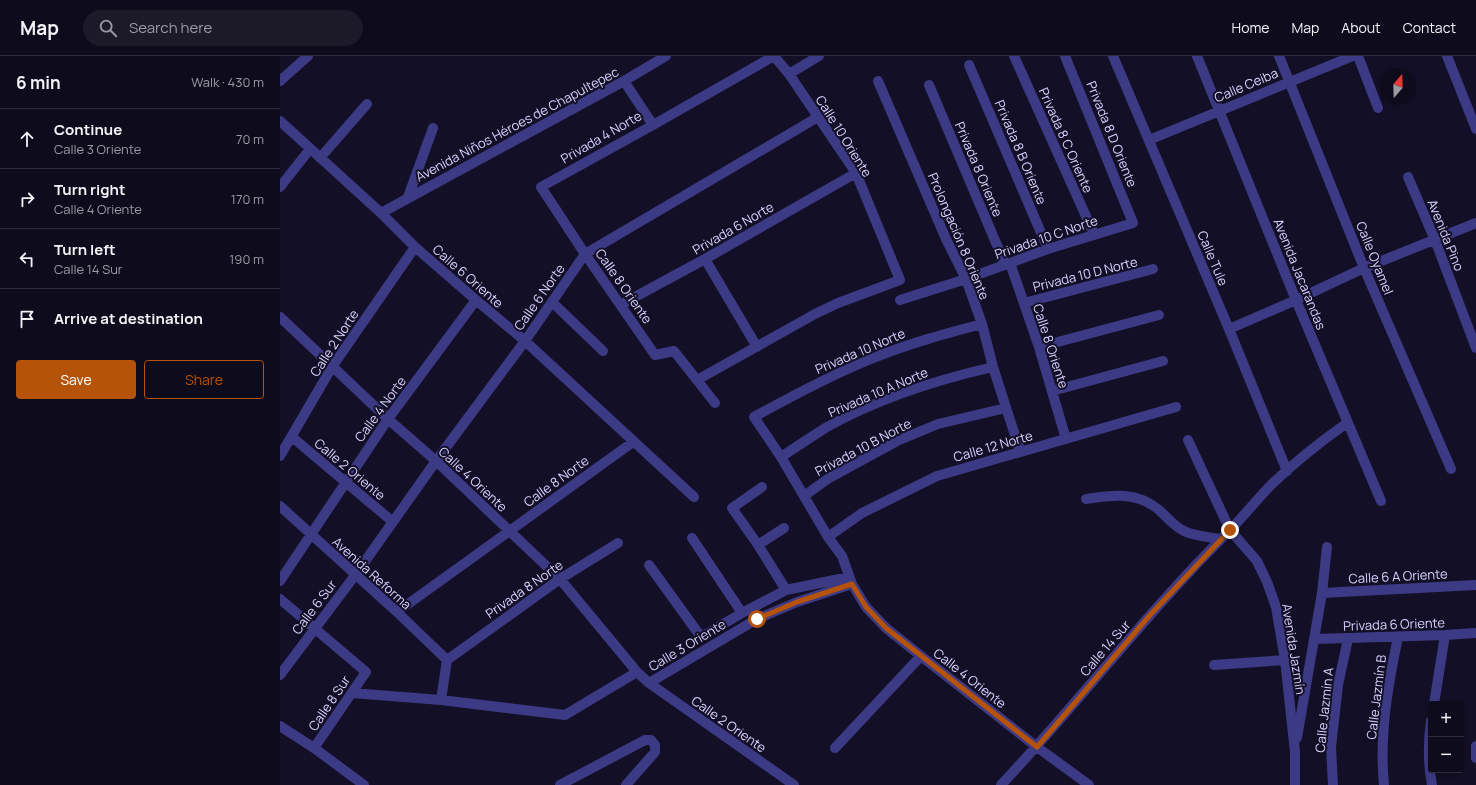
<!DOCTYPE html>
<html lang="en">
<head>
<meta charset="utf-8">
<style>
	:root { --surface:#0e0b1c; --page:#1c1929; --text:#f1f3f6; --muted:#9b9ba3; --line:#2e2b3b; --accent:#b45309 }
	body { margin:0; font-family:Manrope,sans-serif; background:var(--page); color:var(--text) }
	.controls { position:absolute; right:12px; bottom:12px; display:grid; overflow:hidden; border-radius:4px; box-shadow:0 2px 6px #0003 }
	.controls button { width:36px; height:36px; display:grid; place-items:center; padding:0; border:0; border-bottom:1px solid var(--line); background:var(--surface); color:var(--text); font:20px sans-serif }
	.compass { position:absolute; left:1100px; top:12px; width:36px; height:36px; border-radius:50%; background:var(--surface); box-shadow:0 2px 6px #0003; rotate:19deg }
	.stop { position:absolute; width:12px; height:12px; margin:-9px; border:3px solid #b45309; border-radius:50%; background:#fff }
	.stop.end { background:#b45309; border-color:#fff; box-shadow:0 1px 4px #0008 }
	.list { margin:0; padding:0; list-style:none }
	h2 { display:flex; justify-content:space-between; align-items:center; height:52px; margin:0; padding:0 16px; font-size:17px }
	h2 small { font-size:13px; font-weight:400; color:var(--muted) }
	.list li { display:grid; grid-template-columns:26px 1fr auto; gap:12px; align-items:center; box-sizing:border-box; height:60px; padding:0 16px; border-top:1px solid var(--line) }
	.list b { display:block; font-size:15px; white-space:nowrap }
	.list p { margin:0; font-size:13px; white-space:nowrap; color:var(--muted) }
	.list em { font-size:13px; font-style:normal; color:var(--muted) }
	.actions { display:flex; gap:8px; padding:12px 16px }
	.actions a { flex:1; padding:9px 0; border:1px solid var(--accent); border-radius:4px; text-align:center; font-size:14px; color:var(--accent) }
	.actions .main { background:var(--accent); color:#fff }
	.icon { flex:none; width:22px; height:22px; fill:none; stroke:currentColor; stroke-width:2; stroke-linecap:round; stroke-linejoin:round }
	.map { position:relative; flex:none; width:1196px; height:729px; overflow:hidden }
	header { display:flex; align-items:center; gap:24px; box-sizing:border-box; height:56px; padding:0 20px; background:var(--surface); border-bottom:1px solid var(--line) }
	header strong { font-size:19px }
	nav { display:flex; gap:22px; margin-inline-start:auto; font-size:14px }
	.search { width:280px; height:36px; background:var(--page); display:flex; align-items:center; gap:10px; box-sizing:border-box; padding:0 14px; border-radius:22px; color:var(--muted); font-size:15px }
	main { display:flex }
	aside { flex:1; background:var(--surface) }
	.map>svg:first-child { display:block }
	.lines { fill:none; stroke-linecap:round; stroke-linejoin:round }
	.minor { stroke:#3d3a85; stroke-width:10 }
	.route { stroke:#b45309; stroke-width:5 }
	.labels { text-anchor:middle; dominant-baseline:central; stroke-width:4; stroke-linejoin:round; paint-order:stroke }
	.street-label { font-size:13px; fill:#d9d4ff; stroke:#130f26 }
</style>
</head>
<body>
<header>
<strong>Map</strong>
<div class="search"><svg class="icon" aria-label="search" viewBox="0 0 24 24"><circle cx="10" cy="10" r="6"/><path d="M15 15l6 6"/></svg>Search here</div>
<nav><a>Home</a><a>Map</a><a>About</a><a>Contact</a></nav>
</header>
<main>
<aside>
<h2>6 min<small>Walk · 430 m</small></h2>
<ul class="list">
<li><svg class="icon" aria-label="ahead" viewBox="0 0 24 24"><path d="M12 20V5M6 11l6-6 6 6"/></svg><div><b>Continue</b><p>Calle 3 Oriente</p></div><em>70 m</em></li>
<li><svg class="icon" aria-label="right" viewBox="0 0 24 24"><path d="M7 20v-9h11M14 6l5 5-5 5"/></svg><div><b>Turn right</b><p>Calle 4 Oriente</p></div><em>170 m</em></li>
<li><svg class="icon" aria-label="left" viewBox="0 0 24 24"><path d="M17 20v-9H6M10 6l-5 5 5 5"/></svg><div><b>Turn left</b><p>Calle 14 Sur</p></div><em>190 m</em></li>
<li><svg class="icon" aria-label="arrive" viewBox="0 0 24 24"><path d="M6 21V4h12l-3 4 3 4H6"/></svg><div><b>Arrive at destination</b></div></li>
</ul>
<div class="actions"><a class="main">Save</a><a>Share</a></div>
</aside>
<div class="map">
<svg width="1196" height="729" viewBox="0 0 1196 729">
	<rect width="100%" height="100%" fill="#130f26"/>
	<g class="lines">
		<path class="minor" d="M734 0 814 178
			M833 0 949 273 1007 415
			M917 0 1016 244 1101 445
			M999 0 1084 212 1171 413
			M1078 0 1098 52
			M1167 0 1196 73
			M689 9 768 193
			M509 18 539 0
			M0 25 28 0
			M344 25 373 69
			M598 25 666 183 686 223 702 268 713 311 740 395
			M649 29 725 208
			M0 65 101 157 135 191 196 244 245 285 414 441
			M869 84 1073 0
			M40 102 87 48
			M1128 121 1155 184 1196 292
			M0 131 30 93
			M128 141 153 72
			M101 157 344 25 386 0
			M425 203 477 291
			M730 207 759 291 786 383
			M620 244 686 223 768 193 853 167 785 0
			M272 246 323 295
			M744 247 873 213
			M342 248 425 203 576 117
			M0 261 108 363 156 405 280 523 357 616 369 627 477 563 517 546 572 528
			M702 268C664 278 627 288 591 303 551 319 512 340 474 361L501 401 548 481 562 500 572 528 586 551 606 572 641 600 757 691 809 729
			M949 273 1016 244 1084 212 1196 167
			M759 291 879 259
			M417 324 535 258 558 247 620 224 576 117 509 18 494 0 373 69 261 131 305 198 375 299 394 295 435 347
			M772 335 883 305
			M12 381 113 466
			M908 384 950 474 977 505 987 526 996 551 1005 604 1015 696V729
			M0 400 52 311 135 191
			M501 401C516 391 531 381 547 371 599 342 656 324 713 311
			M482 431 452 452 478 489 506 534
			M524 440 549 422 617 385 658 368 726 352
			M806 443C832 439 857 435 879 454 887 461 894 470 904 475 914 480 929 481 940 483
			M0 450 117 556 167 604
			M548 481 582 457 657 420 896 351
			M412 482 462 557
			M478 489 504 472
			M369 509 421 581 462 557 506 534 569 521
			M0 525 108 363 196 244
			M1042 537 1196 529
			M0 543 86 616 34 692
			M117 556 353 386
			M1034 583 1165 579 1196 577
			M167 604 280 523 338 487
			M934 609 1005 604
			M0 619 76 518 156 405 245 285 305 198 538 61
			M369 627 514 729
			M72 637 161 644 285 659 357 616
			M161 644 167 604
			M1154 648 1165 579
			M1151 665C1148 686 1148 708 1152 729
			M0 670 34 692 84 729
			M1017 682 1042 537 1047 491
			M1196 690V702
			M555 692 641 600
			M280 729 365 684H371L375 689V696L346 729
			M721 729C799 646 868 555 949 475 964 460 977 443 992 428 1016 405 1040 386 1067 367
			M1053 729 1051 691 1058 629 1068 583
			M1104 729C1099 679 1108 629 1118 581"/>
	</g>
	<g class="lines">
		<path class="route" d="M477 563 517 546 572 528 586 551 606 572 757 691 870 559 950 474"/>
	</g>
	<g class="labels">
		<g class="street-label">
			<text transform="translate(966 29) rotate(-23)">Calle Ceiba</text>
			<text transform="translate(237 68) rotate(-28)">Avenida Niños Héroes de Chapultepec</text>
			<text transform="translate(832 78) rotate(68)">Privada 8 D Oriente</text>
			<text transform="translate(564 80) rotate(58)">Calle 10 Oriente</text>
			<text transform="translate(321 81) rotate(-30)">Privada 4 Norte</text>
			<text transform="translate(786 84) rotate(66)">Privada 8 C Oriente</text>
			<text transform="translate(741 96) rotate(67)">Privada 8 B Oriente</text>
			<text transform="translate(699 113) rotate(67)">Privada 8 Oriente</text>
			<text transform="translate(453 172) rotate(-30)">Privada 6 Norte</text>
			<text transform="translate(1166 179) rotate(68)">Avenida Pino</text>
			<text transform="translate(679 180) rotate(67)">Prolongación 8 Oriente</text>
			<text transform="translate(766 181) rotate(-19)">Privada 10 C Norte</text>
			<text transform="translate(933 202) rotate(67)">Calle Tule</text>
			<text transform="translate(1095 202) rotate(68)">Calle Oyamel</text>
			<text transform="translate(805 218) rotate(-14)">Privada 10 D Norte</text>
			<text transform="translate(1020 218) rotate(68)">Avenida Jacarandas</text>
			<text transform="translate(188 220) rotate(41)">Calle 6 Oriente</text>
			<text transform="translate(344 230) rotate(55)">Calle 8 Oriente</text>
			<text transform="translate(259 241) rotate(-55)">Calle 6 Norte</text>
			<text transform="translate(54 287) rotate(-57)">Calle 2 Norte</text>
			<text transform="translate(771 290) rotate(72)">Calle 8 Oriente</text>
			<text transform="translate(580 295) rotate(-23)">Privada 10 Norte</text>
			<text transform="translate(598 336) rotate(-23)">Privada 10 A Norte</text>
			<text transform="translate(100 353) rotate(-54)">Calle 4 Norte</text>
			<text transform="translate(713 390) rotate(-16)">Calle 12 Norte</text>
			<text transform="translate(583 391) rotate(-28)">Privada 10 B Norte</text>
			<text transform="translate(70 413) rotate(40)">Calle 2 Oriente</text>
			<text transform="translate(193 423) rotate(43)">Calle 4 Oriente</text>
			<text transform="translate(276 425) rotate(-36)">Calle 8 Norte</text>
			<text transform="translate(92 517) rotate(42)">Avenida Reforma</text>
			<text transform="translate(1118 520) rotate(-3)">Calle 6 A Oriente</text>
			<text transform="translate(244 533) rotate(-35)">Privada 8 Norte</text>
			<text transform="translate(34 551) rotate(-53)">Calle 6 Sur</text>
			<text transform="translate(1114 568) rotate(-2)">Privada 6 Oriente</text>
			<text transform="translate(407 589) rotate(-31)">Calle 3 Oriente</text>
			<text transform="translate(825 592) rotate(-49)">Calle 14 Sur</text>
			<text transform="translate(1014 593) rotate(81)">Avenida Jazmín</text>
			<text transform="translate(690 622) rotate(38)">Calle 4 Oriente</text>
			<text transform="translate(1096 641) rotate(-83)">Calle Jazmín B</text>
			<text transform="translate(49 647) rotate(-56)">Calle 8 Sur</text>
			<text transform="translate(1044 654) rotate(-84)">Calle Jazmín A</text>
			<text transform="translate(449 668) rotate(35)">Calle 2 Oriente</text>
		</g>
	</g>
</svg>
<div class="controls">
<button>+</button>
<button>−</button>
</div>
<svg class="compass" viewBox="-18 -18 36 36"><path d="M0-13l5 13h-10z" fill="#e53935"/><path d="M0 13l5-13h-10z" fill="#9b9ba3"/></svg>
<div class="stop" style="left:477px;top:563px"></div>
<div class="stop end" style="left:950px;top:474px"></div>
</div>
</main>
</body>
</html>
